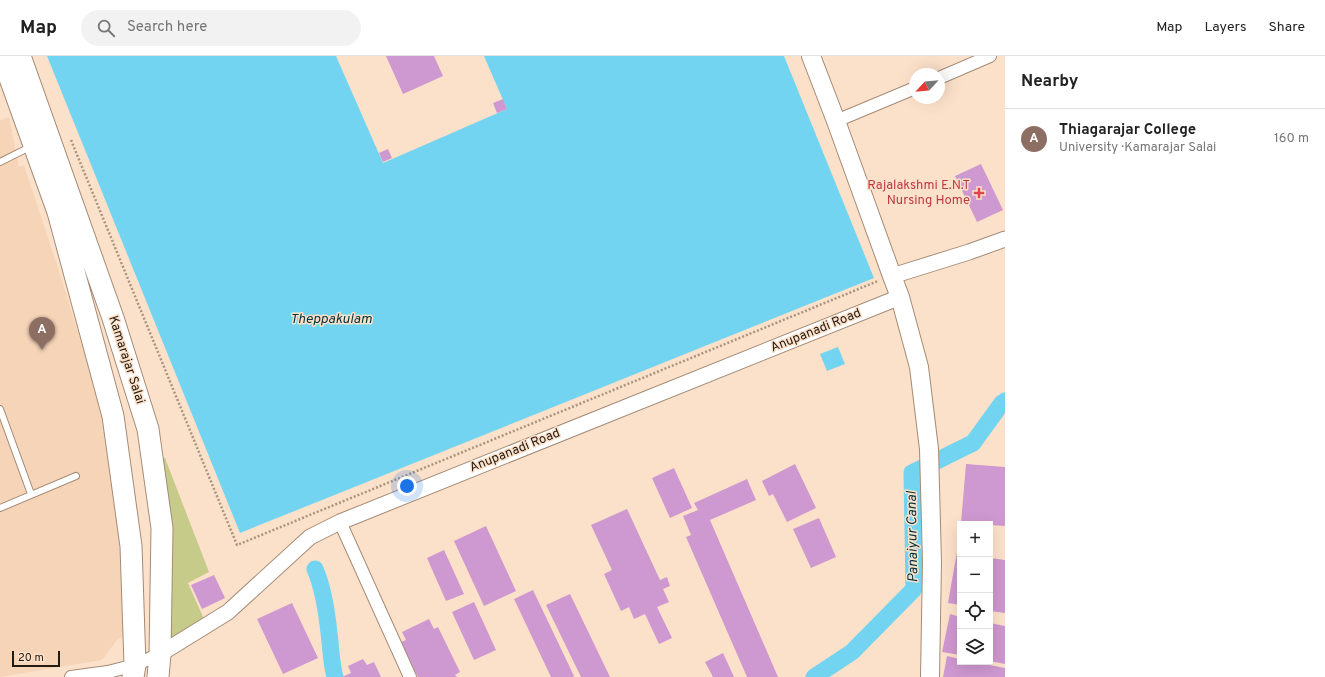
<!DOCTYPE html>
<html lang="en">
<head>
<meta charset="utf-8">
<style>
	:root { --surface:#fff; --page:#f2f2f2; --text:#222; --muted:#767676; --line:#e0e0e0; --accent:#5b42ba }
	body { margin:0; font-family:Overpass,sans-serif; background:var(--page); color:var(--text) }
	.controls { position:absolute; right:12px; bottom:12px; display:grid; overflow:hidden; border-radius:0px; box-shadow:0 4px 16px #0002 }
	.controls button { width:36px; height:36px; display:grid; place-items:center; padding:0; border:0; border-bottom:1px solid var(--line); background:var(--surface); color:var(--text); font:20px sans-serif }
	.compass { position:absolute; left:909px; top:12px; width:36px; height:36px; border-radius:50%; background:var(--surface); box-shadow:0 4px 16px #0002; rotate:244deg }
	.scale { position:absolute; left:12px; bottom:10px; width:48px; box-sizing:border-box; padding-left:4px; border:2px solid #231a11; border-top:0; font-size:11px; line-height:14px; white-space:nowrap; color:#231a11; -webkit-text-stroke:3px #fce1ca; paint-order:stroke }
	.you { position:absolute; left:407px; top:430px; width:14px; height:14px; margin:-10px; border:3px solid #fff; border-radius:50%; background:#1a73e8; box-shadow:0 0 0 6px #1a73e833 }
	.badge { display:grid; place-items:center; width:26px; height:26px; border-radius:50%; background:var(--accent); color:#fff; font-size:13px; font-weight:700 }
	.pin { position:absolute; translate:-50% -33px; filter:drop-shadow(0 1px 2px #0008) }
	.pin::after { content:''; position:absolute; top:21px; width:14px; height:12px; background:inherit; clip-path:polygon(0 0,100% 0,50% 100%) }
	.list { margin:0; padding:0; list-style:none }
	h2 { display:flex; justify-content:space-between; align-items:center; height:52px; margin:0; padding:0 16px; font-size:17px }
	h2 small { font-size:13px; font-weight:400; color:var(--muted) }
	.list li { display:grid; grid-template-columns:26px 1fr auto; gap:12px; align-items:center; box-sizing:border-box; height:60px; padding:0 16px; border-top:1px solid var(--line) }
	.list b { display:block; font-size:15px; white-space:nowrap }
	.list p { margin:0; font-size:13px; white-space:nowrap; color:var(--muted) }
	.list em { font-size:13px; font-style:normal; color:var(--muted) }
	.icon { flex:none; width:22px; height:22px; fill:none; stroke:currentColor; stroke-width:2; stroke-linecap:round; stroke-linejoin:round }
	.map { position:relative; flex:none; width:1005px; height:621px; overflow:hidden }
	header { display:flex; align-items:center; gap:24px; box-sizing:border-box; height:56px; padding:0 20px; background:var(--surface); border-bottom:1px solid var(--line) }
	header strong { font-size:19px }
	nav { display:flex; gap:22px; margin-inline-start:auto; font-size:14px }
	.search { width:280px; height:36px; background:var(--page); display:flex; align-items:center; gap:10px; box-sizing:border-box; padding:0 14px; border-radius:22px; color:var(--muted); font-size:15px }
	main { display:flex }
	aside { flex:1; background:var(--surface) }
	.map>svg:first-child { display:block }
	.built { fill:#f6d4b8 }
	.green { fill:#c6cb8a }
	.water { fill:#72d4f0 }
	.lines { fill:none; stroke-linecap:round; stroke-linejoin:round }
	.canal { stroke:#72d4f0; stroke-width:17 }
	.building { fill:#ce98d0 }
	.service-casing { stroke:#a48b76; stroke-width:8 }
	.minor-casing { stroke:#a48b76; stroke-width:14 }
	.tertiary-casing { stroke:#a48b76; stroke-width:17 }
	.secondary-casing { stroke:#a48b76; stroke-width:20 }
	.trunk-casing { stroke:#a48b76; stroke-width:23 }
	.path { stroke:#a89482; stroke-width:2.5; stroke-dasharray:2 2; stroke-linecap:butt }
	.service { stroke:#fff; stroke-width:6 }
	.minor { stroke:#fff; stroke-width:12 }
	.tertiary { stroke:#fff; stroke-width:15 }
	.secondary { stroke:#fff; stroke-width:18 }
	.trunk { stroke:#fff; stroke-width:21 }
	.health-dot { fill:#e0444e; stroke:#fce1ca; stroke-width:1.5 }
	.labels { text-anchor:middle; dominant-baseline:central; stroke-width:3; stroke-linejoin:round; paint-order:stroke }
	.health-label { font-size:13px; fill:#be3a42; stroke:#fce1ca; text-anchor:end }
	.street-label { font-size:13px; fill:#231a11; stroke:#fce1ca }
	.water-label { font-size:14px; font-style:italic; fill:#02323e; stroke:#fce1ca }
</style>
</head>
<body>
<header>
<strong>Map</strong>
<div class="search"><svg class="icon" aria-label="search" viewBox="0 0 24 24"><circle cx="10" cy="10" r="6"/><path d="M15 15l6 6"/></svg>Search here</div>
<nav><a>Map</a><a>Layers</a><a>Share</a></nav>
</header>
<main>
<div class="map">
<svg width="1005" height="621" viewBox="0 0 1005 621">
	<rect width="100%" height="100%" fill="#fce1ca"/>
	<path class="built" d="M9 61 19 111 24 109 58 212 109 375 106 387 119 463 127 576 123 581 117 584 102 604 0 621V64Z"/>
	<path class="green" d="M161 401 165 402 209 516 188 527 204 563 176 583 166 584Z"/>
	<path class="water" d="M47 0H336L383 107 507 53 484 0H784L874 222 240 477Z
		M838 291 845 308 827 315 820 298Z"/>
	<g class="lines">
		<path class="canal" d="M315 513C323 531 327 558 329 577 331 592 331 607 335 621
			M814 621 852 596 914 533 912 417 973 387 1002 347 1005 345"/>
	</g>
	<path class="building" d="M386 0H434L443 20 403 38Z
		M503 43 507 53 497 57 493 47Z
		M388 93 392 102 383 106 379 97Z
		M981 108 1003 154 977 166 955 120Z
		M795 408 816 452 787 466 773 438 769 440 762 425Z
		M966 408 1005 411V470L990 469V468L961 467Z
		M674 412 692 452 670 462 652 422Z
		M747 423 756 444 710 464 778 621H747L686 481 691 479 683 460 698 454 694 447Z
		M627 453 660 524 667 521 670 530 663 533 669 546 657 551 672 582 659 588 645 558 634 563 629 551 621 555 604 518 612 514 591 469Z
		M819 462 836 501 811 512 793 473Z
		M486 470 516 535 484 550 454 485Z
		M444 494 464 538 446 545 427 502Z
		M957 496H960V549L948 547Z
		M990 502 1005 504V557L990 555Z
		M214 519 225 542 202 553 191 529Z
		M533 534 574 620 573 621H551L514 543Z
		M570 538 610 621H581L546 549Z
		M474 546 496 594 474 604 452 556Z
		M292 547 318 602 283 618 257 563Z
		M950 558 960 561V599L942 596Z
		M429 563 434 573 438 571 460 616 455 619 457 621H418L401 586 406 584 402 576Z
		M990 567 1005 570V608L990 605Z
		M723 597 734 621H713L705 606Z
		M947 600 960 603V606H974L1005 612V621H943Z
		M363 603 367 609 374 606 381 621H342L351 617 348 610Z"/>
	<g class="lines">
		<g class="service-casing">
			<path id="service" d="M0 106 32 90
				M0 353 31 438
				M0 452 76 420"/>
		</g>
		<g class="minor-casing">
			<path id="minor" d="M939 22 990 0
				M836 65 915 32
				M340 466 410 621
				M71 621 108 616 135 609 160 598"/>
		</g>
		<g class="tertiary-casing">
			<path id="tertiary" d="M892 220 969 196 1005 183
				M160 598 228 556 310 481 340 466 900 241"/>
		</g>
		<g class="secondary-casing">
			<path id="secondary" d="M811 0 836 65 892 220 900 241 919 311 929 393 932 506 930 621"/>
		</g>
		<g class="trunk-casing">
			<path id="trunk" d="M2 0 58 156 113 360 131 490 135 609 133 621
				M20 0 113 262 148 373 162 472 160 598 158 621"/>
		</g>
		<path class="path" d="M71 84 237 489 878 225"/>
		<use href="#service" class="service"/>
		<use href="#minor" class="minor"/>
		<use href="#tertiary" class="tertiary"/>
		<use href="#secondary" class="secondary"/>
		<use href="#trunk" class="trunk"/>
	</g>
	<path class="health-dot" d="M977 131h4v4h4v4h-4v4h-4v-4h-4v-4h4z"/>
	<g class="labels">
		<g class="health-label">
			<text x="970" y="130">Rajalakshmi E.N.T<tspan x="970" dy="15">Nursing Home</tspan></text>
		</g>
		<g class="street-label">
			<text transform="translate(816 275) rotate(-22)">Anupanadi Road</text>
			<text transform="translate(126 304) rotate(72)">Kamarajar Salai</text>
			<text transform="translate(515 395) rotate(-22)">Anupanadi Road</text>
		</g>
		<g class="water-label">
			<text x="331" y="263">Theppakulam</text>
			<text transform="translate(913 481) rotate(-91)">Panaiyur Canal</text>
		</g>
	</g>
</svg>
<div class="controls">
<button>+</button>
<button>−</button>
<button><svg class="icon" aria-label="locate" viewBox="0 0 24 24"><circle cx="12" cy="12" r="6"/><path d="M12 2v4M12 18v4M2 12h4M18 12h4"/></svg></button>
<button><svg class="icon" aria-label="layers" viewBox="0 0 24 24"><path d="M12 4l9 5-9 5-9-5zM3 14l9 5 9-5"/></svg></button>
</div>
<svg class="compass" viewBox="-18 -18 36 36"><path d="M0-13l5 13h-10z" fill="#e53935"/><path d="M0 13l5-13h-10z" fill="#767676"/></svg>
<div class="scale">20 m</div>
<div class="you"></div>
<div class="pin badge" style="left:42px;top:294px;background:#8d6e63">A</div>
</div>
<aside>
<h2>Nearby<small></small></h2>
<ul class="list">
<li><span class="badge" style="background:#8d6e63">A</span><div><b>Thiagarajar College</b><p>University · Kamarajar Salai</p></div><em>160 m</em></li>
</ul>
</aside>
</main>
</body>
</html>
